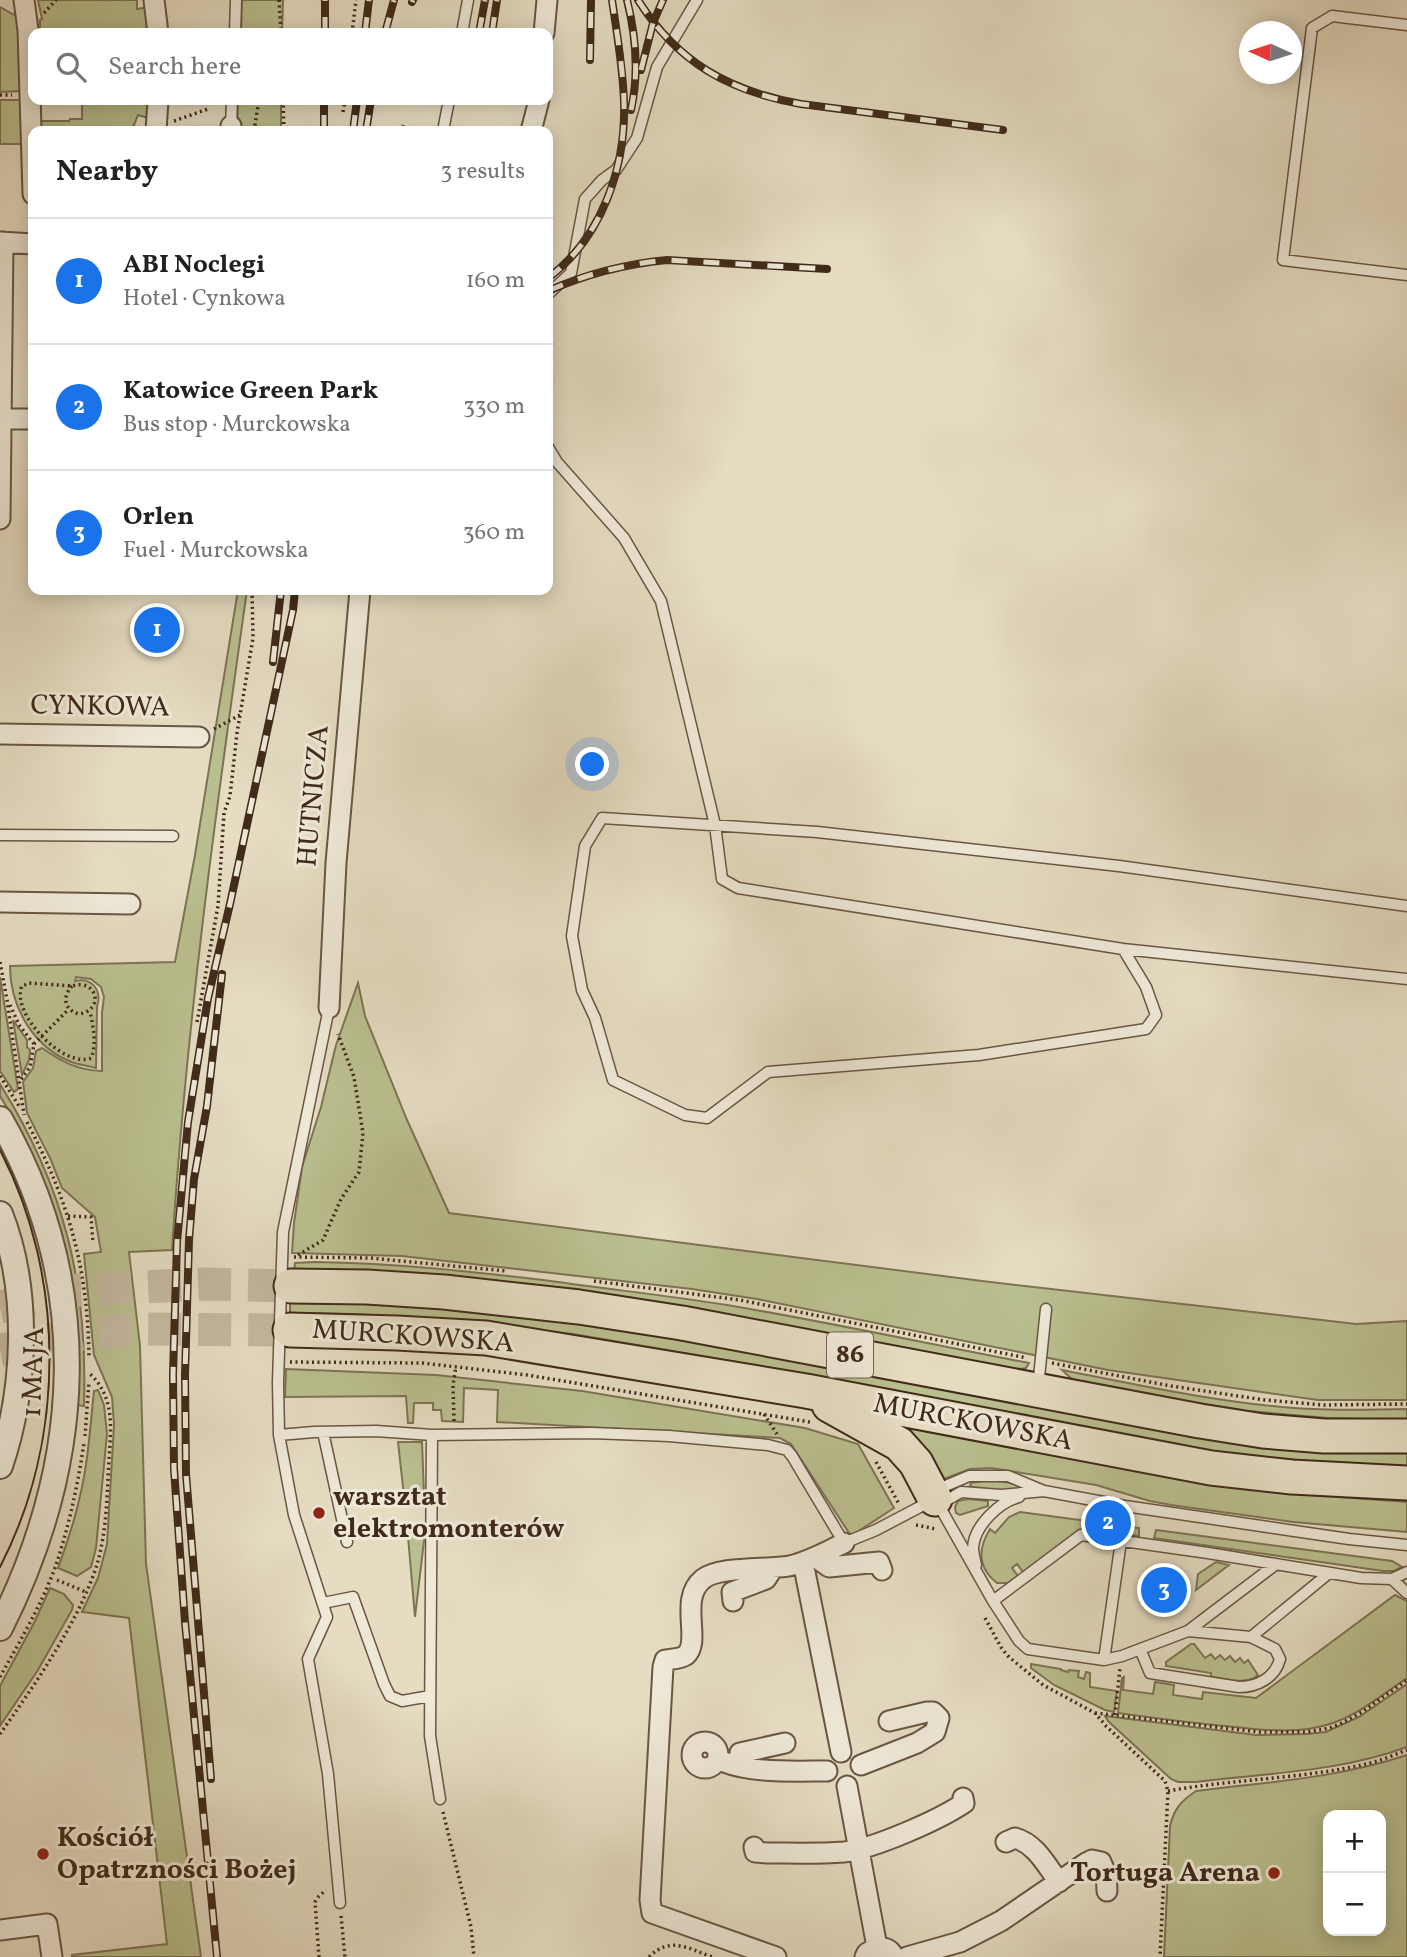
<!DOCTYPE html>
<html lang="en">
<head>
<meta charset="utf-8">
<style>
	:root { --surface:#fff; --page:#f2f2f2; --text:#202124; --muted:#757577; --line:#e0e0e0; --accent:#1a73e8 }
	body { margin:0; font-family:Vollkorn,serif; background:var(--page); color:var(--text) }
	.controls { position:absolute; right:21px; bottom:21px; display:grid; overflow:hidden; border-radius:14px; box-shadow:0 4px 18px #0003 }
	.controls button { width:63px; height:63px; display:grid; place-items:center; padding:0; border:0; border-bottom:2px solid var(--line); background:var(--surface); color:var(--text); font:35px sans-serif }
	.compass { position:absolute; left:1239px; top:21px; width:63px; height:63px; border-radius:50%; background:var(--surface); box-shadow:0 4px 18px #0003; rotate:273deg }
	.you { position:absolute; left:593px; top:765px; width:24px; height:24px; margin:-18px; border:5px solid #fff; border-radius:50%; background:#1a73e8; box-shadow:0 0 0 10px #1a73e833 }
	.badge { display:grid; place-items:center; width:46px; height:46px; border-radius:50%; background:var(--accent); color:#fff; font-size:23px; font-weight:700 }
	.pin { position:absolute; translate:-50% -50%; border:4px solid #fff; box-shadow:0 2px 7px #0006 }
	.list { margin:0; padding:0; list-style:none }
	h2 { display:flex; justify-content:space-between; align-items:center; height:91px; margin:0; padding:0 28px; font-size:30px }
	h2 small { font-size:23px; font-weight:400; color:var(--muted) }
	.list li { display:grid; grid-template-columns:46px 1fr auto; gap:21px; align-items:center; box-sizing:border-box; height:126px; padding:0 28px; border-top:2px solid var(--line) }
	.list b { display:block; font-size:26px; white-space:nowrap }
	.list p { margin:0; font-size:23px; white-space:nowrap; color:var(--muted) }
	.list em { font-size:23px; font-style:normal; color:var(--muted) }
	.icon { flex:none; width:38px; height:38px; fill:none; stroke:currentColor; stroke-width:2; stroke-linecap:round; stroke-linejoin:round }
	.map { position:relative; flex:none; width:1407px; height:1957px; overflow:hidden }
	.search { position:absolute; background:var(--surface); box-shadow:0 4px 18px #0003; left:28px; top:28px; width:525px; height:77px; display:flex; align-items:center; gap:18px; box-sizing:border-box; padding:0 24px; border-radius:14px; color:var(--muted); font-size:26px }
	.panel { position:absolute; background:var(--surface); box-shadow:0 4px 18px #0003; left:28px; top:126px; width:525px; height:469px; border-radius:14px }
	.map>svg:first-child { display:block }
	.green { fill:#babf8f; stroke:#7d7454; stroke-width:2; fill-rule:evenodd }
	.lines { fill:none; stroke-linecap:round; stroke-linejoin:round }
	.trunk-tunnel { stroke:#c4b8a0; stroke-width:33; stroke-dasharray:33 17; stroke-linecap:butt }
	.service-casing { stroke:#695643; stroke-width:13 }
	.minor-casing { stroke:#695643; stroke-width:23 }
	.tertiary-casing { stroke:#695643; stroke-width:28 }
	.trunk-casing { stroke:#402a19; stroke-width:37 }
	.path { stroke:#402a19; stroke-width:3.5; stroke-dasharray:2 3.5; stroke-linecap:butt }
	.service { stroke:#eee8d7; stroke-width:10 }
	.minor { stroke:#eee8d7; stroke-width:19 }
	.tertiary { stroke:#eee8d7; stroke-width:24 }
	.trunk { stroke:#e5dcc2; stroke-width:33 }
	.tram { stroke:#402a19; stroke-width:2 }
	.rail-casing { stroke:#402a19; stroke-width:8 }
	.rail { stroke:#eee8d7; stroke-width:5; stroke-dasharray:16; stroke-linecap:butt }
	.poi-dot { fill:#8f2418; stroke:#eee8d7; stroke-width:2.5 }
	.labels { text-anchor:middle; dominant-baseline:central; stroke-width:6; stroke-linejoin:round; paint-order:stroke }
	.shield { fill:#eee8d7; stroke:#746352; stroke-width:2 }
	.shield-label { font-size:26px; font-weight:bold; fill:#402a19 }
	.street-label { font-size:28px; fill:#402a19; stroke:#eee8d7 }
	.poi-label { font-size:28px; font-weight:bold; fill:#402a19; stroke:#eee8d7; text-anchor:start }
</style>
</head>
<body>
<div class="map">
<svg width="1407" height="1957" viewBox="0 0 1407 1957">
	<rect width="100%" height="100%" fill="#e5dcc2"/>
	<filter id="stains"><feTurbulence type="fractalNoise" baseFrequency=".00286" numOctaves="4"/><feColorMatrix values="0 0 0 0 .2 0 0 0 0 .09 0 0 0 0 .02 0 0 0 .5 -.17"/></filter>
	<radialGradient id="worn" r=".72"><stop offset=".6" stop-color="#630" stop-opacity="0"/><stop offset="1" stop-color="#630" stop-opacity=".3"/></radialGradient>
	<path class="green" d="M38 0H137V9L150 7 153 33H40V20L42 19Z
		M242 0H283L282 33H241Z
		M0 7 18 17 23 91 0 92Z
		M0 100H23L24 144H0Z
		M82 100H152L151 119 138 115 134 125 128 131H41V121H69L70 119H82Z
		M238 100H281V131H237Z
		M238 590H247C216 809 186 1028 172 1250L129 1252 140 1346 146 1564 201 1957H72V1955L167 1944 129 1618 82 1612 98 1578 107 1544 114 1425 112 1397 94 1355 84 1254 101 1252 95 1217 62 1188 50 1158 27 1113 23 1082 33 1068 36 1051 42 1048C62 1062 77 1070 102 1071V1012L104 997 101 987 91 979 76 977 75 981C93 977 102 991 97 1007L96 1068C89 1066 81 1065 74 1063 34 1049 10 1007 10 966L175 962 195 855Z
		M0 977 18 1089 14 1092 0 1071Z
		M358 983 365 1016 407 1120 449 1213 982 1281 1356 1324 1407 1321V1400H1318L1108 1370 757 1299 692 1289 402 1256 292 1253 294 1223 302 1167 321 1107 336 1045Z
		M13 1020 27 1040V1047L30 1050 29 1060 22 1075Z
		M0 1084C65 1188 88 1284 84 1406L75 1405C84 1293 60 1192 0 1096Z
		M315 1262C397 1263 477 1272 558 1282 615 1290 671 1296 727 1305 828 1322 929 1344 1029 1363L1026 1368 1013 1370 294 1272 295 1263Z
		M290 1303H363L452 1308 582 1323 1407 1452V1466C1344 1465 1283 1460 1221 1453L772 1368 573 1334 449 1320 355 1314 290 1313Z
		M286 1369 436 1375 582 1391 805 1428 858 1444 894 1508 851 1536 791 1444 780 1438 497 1422 498 1390 464 1388 463 1422 442 1421 441 1410H433V1403H414L413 1423H408L406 1396 285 1397Z
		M1062 1370C1138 1385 1216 1402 1294 1408 1332 1411 1370 1410 1407 1409V1420L1328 1418 1248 1411 1166 1398 1074 1381Z
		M98 1390 104 1405 107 1434 96 1548 91 1567 77 1576 58 1568C66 1546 74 1523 79 1500 88 1465 90 1428 94 1391Z
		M892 1422 929 1432 1180 1479 1271 1492 1407 1502V1532L1293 1522 1171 1505 1150 1501 1096 1485 991 1468 970 1469 941 1480Z
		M398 1442H422L424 1495 404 1496Z
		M991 1480 1023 1485V1487L1007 1491 972 1487 970 1485 971 1483Z
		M968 1499 988 1501V1506L960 1515 956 1513 955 1507 958 1501Z
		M1020 1512 1139 1528V1536L1082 1529 1023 1572 1017 1564 1012 1568 1018 1576 1008 1583H997C978 1568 977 1550 990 1529L995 1533 1009 1517Z
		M426 1524 415 1617 407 1525Z
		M1156 1530 1392 1561 1402 1567 1394 1571H1383L1154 1538Z
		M1216 1562 1229 1565 1196 1590 1198 1574Z
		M50 1588 64 1594 73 1605 72 1610 38 1670 0 1726V1686L35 1621Z
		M1395 1595 1407 1601V1678C1383 1694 1361 1713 1333 1723 1300 1735 1261 1730 1226 1726 1190 1723 1154 1718 1118 1713L1122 1678 1124 1677 1123 1690 1153 1694 1155 1682 1174 1685 1173 1695 1202 1699 1203 1692 1256 1698Z
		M1191 1644H1194L1205 1658 1211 1654 1215 1659 1220 1655 1225 1660 1230 1656 1235 1662 1240 1658 1244 1663 1248 1660 1258 1675C1247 1686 1225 1678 1211 1677V1673L1166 1666V1662Z
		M1031 1664 1061 1669V1670L1068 1672 1069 1670 1079 1671 1078 1677 1084 1679 1086 1672 1090 1673V1687L1117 1691 1114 1712 1105 1710 1054 1685 1031 1668Z
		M1407 1684V1747C1340 1772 1266 1773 1196 1782H1178L1171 1779 1108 1721 1105 1716 1256 1735 1307 1734 1326 1732 1359 1717Z
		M1407 1755V1957H1164L1170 1826C1174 1809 1181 1801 1196 1791 1267 1782 1339 1778 1407 1755ZM1328 1815H1381V1931H1328Z"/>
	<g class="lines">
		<path class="trunk-tunnel" d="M0 1307 79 1290 204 1284 291 1286
			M0 1350 81 1334 132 1329 290 1330"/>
		<g class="service-casing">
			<path id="service" d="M1407 25 1332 16 1312 28 1283 260 1407 275
				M235 33 236 0
				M462 33 468 0
				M231 126 232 100
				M443 131 449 100
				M548 294 571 273 585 199 602 180 616 170 637 138 657 67 697 0
				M548 447 557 462 624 538 661 601 715 825 722 879 738 888 1123 949 1407 979
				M0 835 173 836
				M1123 949 1146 987 1156 1015 1146 1029 979 1055 768 1072 707 1118 685 1115 613 1080 595 1018 582 990 572 936 585 846 602 818 817 832 1119 866 1407 906
				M1038 1387 1046 1309
				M323 1432 347 1542
				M279 1435 278 1382 283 1232 329 1008
				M432 1435 430 1736 440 1799
				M939 1493 943 1487 969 1476H1008L1044 1491 1125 1506 1349 1539 1407 1545
				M937 1502 993 1601 1019 1641 1028 1649 1104 1660 1122 1656 1188 1631 1251 1637 1275 1649 1280 1659C1275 1678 1257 1687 1239 1687L1150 1673 1140 1649
				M976 1565C975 1560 973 1553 973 1548 974 1526 999 1502 1019 1497
				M1392 1579 1407 1593
				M993 1601 1081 1535 1208 1553 1361 1578 1392 1579 1407 1572
				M323 1603 353 1597 384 1684 390 1696 402 1701 430 1696
				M1188 1631 1275 1565
				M1251 1637 1328 1574
				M1104 1660 1121 1541
				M340 1903 328 1774 308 1659 327 1617 294 1515 279 1435 314 1432 376 1431 432 1435 592 1433 669 1436 768 1445 787 1450 792 1456 844 1543 876 1530 935 1499H949L961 1492 1001 1495 1044 1491"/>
		</g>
		<g class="minor-casing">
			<path id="minor" d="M24 0 28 30 33 194
				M154 0 158 33
				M544 33 547 0
				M156 131 158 100
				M230 131 231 126
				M531 131 539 100
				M0 242 33 244
				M0 419H33
				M0 519 3 242
				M0 734 199 737
				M0 902 130 904
				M329 1008 336 863 360 590
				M815 1557 829 1567 879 1562 882 1570
				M803 1562 841 1752
				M733 1601 732 1592 766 1579 773 1568
				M692 1755a13 13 0 1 1 26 0a13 13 0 1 1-26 0Z
				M718 1759C746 1774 796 1771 827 1771
				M861 1765 917 1743 935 1732 939 1718 933 1712H927L889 1721
				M738 1766 740 1753 785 1743
				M847 1786 877 1947
				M1006 1842 1015 1838C1036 1844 1046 1865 1059 1882
				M754 1847 755 1852 767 1853C792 1853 818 1854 844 1852 873 1849 939 1820 964 1803L963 1798
				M0 1930 47 1924 52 1957
				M776 1957 652 1913 650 1900 663 1667 665 1660C671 1659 681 1659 686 1655 702 1641 678 1599 703 1579 719 1566 767 1570 789 1566 808 1562 826 1552 844 1543
				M865 1957 867 1953C877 1947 888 1944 894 1957
				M907 1957 960 1942 1001 1921 1086 1863 1092 1860 1101 1862C1106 1872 1107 1881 1107 1891"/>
		</g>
		<g class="tertiary-casing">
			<path id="tertiary" d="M0 1119C94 1284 84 1461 0 1628
				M0 1214C30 1290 26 1389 0 1466"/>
		</g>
		<g class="trunk-casing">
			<path id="trunk" d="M291 1286 367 1287 444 1292 579 1307 682 1323 1200 1421 1263 1431 1324 1436H1407
				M290 1330 397 1333 486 1338 806 1391 1211 1468 1292 1477 1407 1483
				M829 1405 899 1444 916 1463 935 1499"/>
		</g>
		<path class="path" d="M279 0 281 33
			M44 13 56 0
			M352 33 356 0
			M0 95H12
			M283 100 284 131
			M343 112 345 100
			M174 121 208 109
			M254 131 259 100
			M401 131 403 125
			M214 729 240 715
			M0 962 7 1000 24 1115
			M72 986C62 997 64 1010 79 1014 105 1010 97 978 72 986L29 983 22 986C10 1013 64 1069 91 1058 97 1044 93 1026 90 1011
			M10 1005 19 1025 34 1044 30 1067 20 1081
			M197 1022 218 906 224 813 230 796 237 733 253 638 252 590
			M34 1044 69 1009
			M0 1076 19 1106
			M27 1122C69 1202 88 1268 89 1359
			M68 1216 91 1217 93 1243
			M298 1255 323 1240 341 1199 359 1172 363 1133 354 1077 338 1034
			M294 1257 370 1258 506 1271
			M594 1281 740 1300 1027 1358
			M290 1362 422 1363 527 1375 810 1422
			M1052 1363 1171 1386 1265 1400 1324 1405 1407 1404
			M764 1414 777 1434
			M454 1421 453 1385 456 1366
			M85 1436 89 1381
			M876 1462 899 1504
			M916 1525 936 1529
			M57 1580 86 1592
			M985 1618 1002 1649 1009 1657 1043 1685 1095 1713 1106 1726 1165 1781 1168 1791 1160 1957
			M0 1677C20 1641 42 1604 56 1565 69 1526 78 1484 84 1443
			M1095 1713 1259 1732H1308L1330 1728 1342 1723 1362 1712 1407 1680
			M1115 1715 1120 1668
			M0 1734C34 1686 82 1617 98 1561 107 1528 107 1493 109 1459 111 1428 115 1397 90 1374
			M1168 1791C1233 1779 1301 1779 1366 1764 1380 1761 1394 1755 1407 1750
			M443 1812 471 1927 474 1957
			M341 1916 345 1957
			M319 1957 315 1902 319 1896 326 1890
			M649 1957C670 1936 688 1948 712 1957"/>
		<use href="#service" class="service"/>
		<use href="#minor" class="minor"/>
		<use href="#tertiary" class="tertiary"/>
		<use href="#trunk" class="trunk"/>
		<path class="tram" d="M0 1150C66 1277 66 1439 0 1567"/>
		<g class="rail-casing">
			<path id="rail" d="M627 0C636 36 639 74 631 110
				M638 0C678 63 729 91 801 104L1003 130
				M412 2 413 0
				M325 33V0
				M365 33 369 0
				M385 33 394 0
				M479 33 485 0
				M492 33 497 0
				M590 60 591 0
				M641 70 653 23 663 0
				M324 131V100
				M353 131 357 100
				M366 131 371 100
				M548 278C602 238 626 167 624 102 623 68 617 34 612 0
				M548 291C586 274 625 264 667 260L827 269
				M273 662 281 590
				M211 1779 186 1474 185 1375 189 1240 194 1179 207 1106 222 974
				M217 1957 185 1622 174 1469 173 1375 177 1242 188 1122 208 998 230 904 293 610 295 590"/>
		</g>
		<use href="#rail" class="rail"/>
	</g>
	<g class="poi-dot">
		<circle cx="319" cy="1513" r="7"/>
		<circle cx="43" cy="1854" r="7"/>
		<circle cx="1274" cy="1873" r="7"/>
	</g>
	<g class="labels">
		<rect class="shield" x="827" y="1332.5" width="46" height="45" rx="5"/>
		<g class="shield-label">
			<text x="850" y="1355">86</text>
		</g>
		<g class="street-label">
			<text transform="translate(100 707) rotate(1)">CYNKOWA</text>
			<text transform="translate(314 796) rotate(-85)">HUTNICZA</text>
			<text transform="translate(413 1337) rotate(4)">MURCKOWSKA</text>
			<text transform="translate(34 1372) rotate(-88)">1 MAJA</text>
			<text transform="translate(973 1423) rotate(11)">MURCKOWSKA</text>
		</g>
		<g class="poi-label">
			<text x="333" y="1497">warsztat<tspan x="333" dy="32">elektromonterów</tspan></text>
			<text x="57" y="1838">Kościół<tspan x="57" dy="32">Opatrzności Bożej</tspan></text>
			<text x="1260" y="1873" text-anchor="end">Tortuga Arena</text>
		</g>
	</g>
	<rect width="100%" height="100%" filter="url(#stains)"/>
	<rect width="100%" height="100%" fill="url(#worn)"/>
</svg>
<div class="controls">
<button>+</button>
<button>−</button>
</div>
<svg class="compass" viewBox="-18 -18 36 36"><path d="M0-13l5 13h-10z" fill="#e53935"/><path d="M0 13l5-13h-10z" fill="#757577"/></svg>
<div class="you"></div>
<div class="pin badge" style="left:157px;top:630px">1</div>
<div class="pin badge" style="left:1108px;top:1523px">2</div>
<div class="pin badge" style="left:1164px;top:1590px">3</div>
<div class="search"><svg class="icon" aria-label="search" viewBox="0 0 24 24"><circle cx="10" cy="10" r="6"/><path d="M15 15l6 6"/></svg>Search here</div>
<section class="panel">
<h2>Nearby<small>3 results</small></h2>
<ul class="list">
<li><span class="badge">1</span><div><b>ABI Noclegi</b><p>Hotel · Cynkowa</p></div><em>160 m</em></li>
<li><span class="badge">2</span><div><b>Katowice Green Park</b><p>Bus stop · Murckowska</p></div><em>330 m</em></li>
<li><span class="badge">3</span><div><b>Orlen</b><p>Fuel · Murckowska</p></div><em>360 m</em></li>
</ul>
</section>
</div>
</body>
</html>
